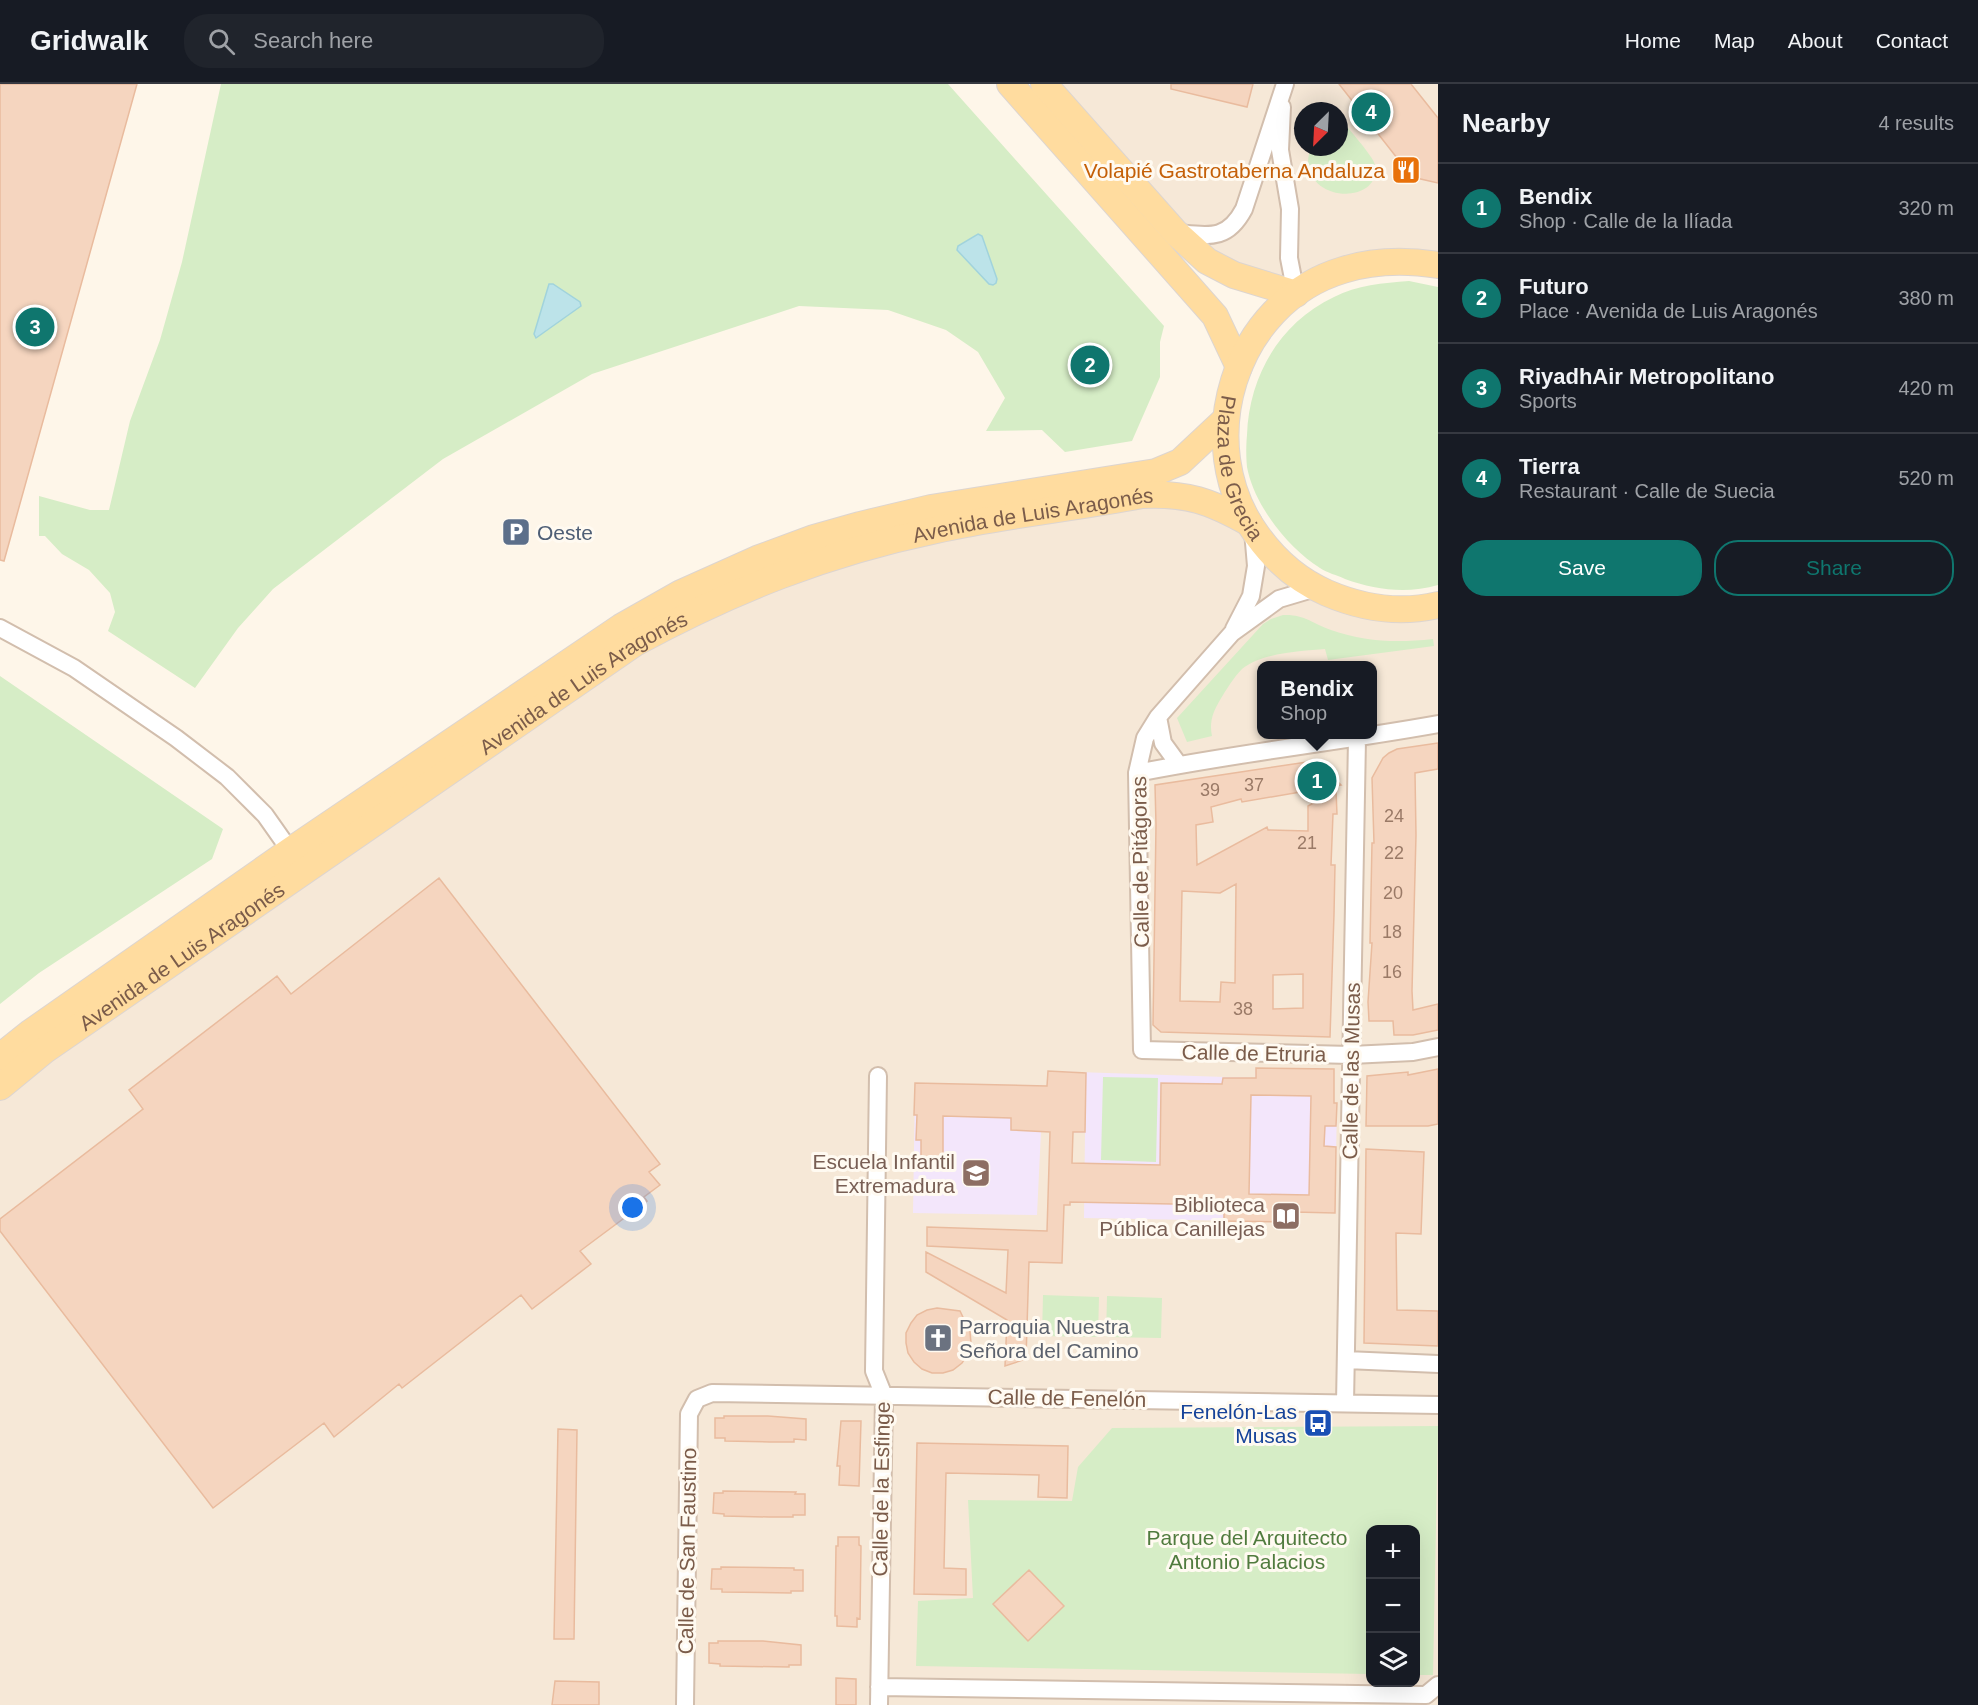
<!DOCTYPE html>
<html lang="en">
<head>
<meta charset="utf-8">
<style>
	:root { --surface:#171b24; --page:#20242c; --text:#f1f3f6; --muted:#9ea1a6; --line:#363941; --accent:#0f766e }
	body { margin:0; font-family:Arial,sans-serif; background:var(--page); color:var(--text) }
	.controls { position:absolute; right:18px; bottom:18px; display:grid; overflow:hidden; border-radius:12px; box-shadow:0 6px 24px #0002 }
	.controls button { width:54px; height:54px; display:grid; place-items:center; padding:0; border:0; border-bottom:2px solid var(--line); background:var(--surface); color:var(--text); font:30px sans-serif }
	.compass { position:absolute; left:1294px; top:18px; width:54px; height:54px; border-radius:50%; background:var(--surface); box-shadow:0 6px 24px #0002; rotate:204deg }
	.you { position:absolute; left:633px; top:1124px; width:21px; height:21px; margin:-15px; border:4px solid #fff; border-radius:50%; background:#1a73e8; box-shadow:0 0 0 9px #1a73e833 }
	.badge { display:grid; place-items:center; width:39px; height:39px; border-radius:50%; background:var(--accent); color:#fff; font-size:20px; font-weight:700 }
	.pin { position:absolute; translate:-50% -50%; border:3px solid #fff; box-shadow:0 2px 6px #0006 }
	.popup { position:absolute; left:1257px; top:577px; width:120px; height:78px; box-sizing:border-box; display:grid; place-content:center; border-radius:12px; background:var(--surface); filter:drop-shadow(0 2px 4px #0005); font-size:20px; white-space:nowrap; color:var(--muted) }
	.popup b { font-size:22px; color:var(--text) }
	.popup::after { content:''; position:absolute; left:50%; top:100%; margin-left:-12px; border:12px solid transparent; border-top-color:var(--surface) }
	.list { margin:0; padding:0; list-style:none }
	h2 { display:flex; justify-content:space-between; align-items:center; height:78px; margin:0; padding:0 24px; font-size:26px }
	h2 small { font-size:20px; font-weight:400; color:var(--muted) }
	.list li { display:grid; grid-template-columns:39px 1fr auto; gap:18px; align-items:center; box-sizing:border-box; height:90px; padding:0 24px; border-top:2px solid var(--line) }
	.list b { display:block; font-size:22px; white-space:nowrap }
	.list p { margin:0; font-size:20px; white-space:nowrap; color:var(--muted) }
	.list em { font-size:20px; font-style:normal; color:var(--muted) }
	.actions { display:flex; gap:12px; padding:18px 24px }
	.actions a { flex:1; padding:14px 0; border:2px solid var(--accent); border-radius:24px; text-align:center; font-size:21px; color:var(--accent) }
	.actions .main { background:var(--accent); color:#fff }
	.icon { flex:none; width:33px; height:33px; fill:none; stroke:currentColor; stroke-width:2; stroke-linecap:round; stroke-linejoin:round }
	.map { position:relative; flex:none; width:1438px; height:1621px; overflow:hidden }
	header { display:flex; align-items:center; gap:36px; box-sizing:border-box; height:84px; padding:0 30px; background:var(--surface); border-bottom:2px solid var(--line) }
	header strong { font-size:28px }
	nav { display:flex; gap:33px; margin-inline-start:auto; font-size:21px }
	.search { width:420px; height:54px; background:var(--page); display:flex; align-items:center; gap:15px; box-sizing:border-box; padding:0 21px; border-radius:24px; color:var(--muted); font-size:22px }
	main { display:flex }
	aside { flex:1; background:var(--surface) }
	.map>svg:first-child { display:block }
	.residential { fill:#f6e8d7; fill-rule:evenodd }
	.education { fill:#f3e6fb }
	.green { fill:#d6edc6 }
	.water { fill:#bce3e9; stroke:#a1d3dc; stroke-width:1.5 }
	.building { fill:#f5d5bf; stroke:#e9bb9e; stroke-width:1.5; fill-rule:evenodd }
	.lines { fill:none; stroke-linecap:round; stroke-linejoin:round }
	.minor-casing { stroke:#d2bead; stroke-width:20 }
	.primary-casing { stroke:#ddd5d0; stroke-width:28 }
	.minor { stroke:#fff; stroke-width:16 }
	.primary { stroke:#ffdc9f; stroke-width:26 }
	.labels { text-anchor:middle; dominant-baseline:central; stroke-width:6; stroke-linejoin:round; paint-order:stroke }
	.number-label { font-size:18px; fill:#9a7a67 }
	.food-label { font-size:21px; fill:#c56008; stroke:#fffaf1; text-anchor:end }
	.street-label { font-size:21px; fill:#7b5c4a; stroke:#fffaf1 }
	.service-label { font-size:21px; fill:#4e5e75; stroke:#fffaf1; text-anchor:start }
	.education-label { font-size:21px; fill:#785e54; stroke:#fffaf1; text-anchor:end }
	.worship-label { font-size:21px; fill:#5b616d; stroke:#fffaf1; text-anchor:start }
	.transit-label { font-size:21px; fill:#164399; stroke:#fffaf1; text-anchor:end }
	.park-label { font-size:21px; fill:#507b3e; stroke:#fffaf1 }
</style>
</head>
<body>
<header>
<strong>Gridwalk</strong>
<div class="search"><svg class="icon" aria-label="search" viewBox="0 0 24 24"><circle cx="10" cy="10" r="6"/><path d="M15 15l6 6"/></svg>Search here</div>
<nav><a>Home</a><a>Map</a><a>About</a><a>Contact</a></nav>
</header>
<main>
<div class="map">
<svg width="1438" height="1621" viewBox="0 0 1438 1621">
	<rect width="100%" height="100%" fill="#fef6e9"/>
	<path class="residential" d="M1044 0H1438V181L1320 196 1234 191ZM1303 27H1339V63H1303Z
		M1127 414 1224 425 1316 504 1438 521V1621H0V1003L635 559 765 496ZM1262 582H1372V650H1262ZM1370 1446H1416V1598H1370Z"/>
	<path class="education" d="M1256 984 1334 985V1019H1337L1335 1129 1295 1128 1294 1138 1084 1134 1085 1049 1041 1047 1037 1131 913 1129 915 999 1047 1002 1048 987 1255 994Z"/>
	<path class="green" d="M221 0H948L1164 242 1160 258V293L1132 357 1065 368 1042 346 986 347 1005 314 978 268 946 246 888 226 799 222 592 290 443 375 273 505 238 544 195 604 108 547 115 528 110 509 89 486 62 470 45 452H39V412L90 426H109L130 337 160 256 182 178Z
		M1339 33C1346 42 1374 73 1375 81 1382 120 1309 120 1308 77 1308 73 1310 67 1311 63H1339Z
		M1409 197 1438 203V501C1407 510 1375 506 1345 495 1337 491 1327 489 1320 484 1288 464 1254 421 1247 383 1246 373 1246 361 1247 351 1249 293 1279 239 1334 213 1357 201 1383 199 1409 197Z
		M1283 531C1304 530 1312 539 1331 546 1365 558 1397 559 1433 555L1434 562 1328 576 1325 565C1301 567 1261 569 1242 585 1234 593 1226 606 1220 616 1213 628 1209 638 1212 652L1187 658 1177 634 1263 540 1271 535Z
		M0 592 223 745 212 775 39 889 0 920Z
		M1103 993 1158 994 1156 1078 1101 1076Z
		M1043 1211 1099 1213 1098 1253 1042 1252Z
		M1107 1212 1162 1214 1161 1254 1106 1253Z
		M1438 1342 1433 1591H1416V1446H1370V1590L916 1582 918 1517 973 1514 968 1416 1072 1417 1078 1383 1112 1344Z"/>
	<path class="water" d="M978 150 982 152 997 195 996 199 993 201 989 200 957 166 958 162Z
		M549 200H553L580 218 581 222 536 254 534 250Z"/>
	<path class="building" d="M0 0H137L4 477 0 476Z
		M1171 0H1253L1247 23 1171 5Z
		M1339 0H1411L1438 34V99L1412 93Z
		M1438 659V685L1415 689 1416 751 1412 907 1413 926 1438 920V946L1413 951H1394L1393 937H1369L1368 918 1372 859H1370L1372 759H1374L1372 694 1383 674 1389 669 1397 665Z
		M1307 678 1318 680 1324 684 1341 701 1242 718 1241 715 1211 723 1213 738 1196 741 1197 781 1267 743 1268 746 1308 747V722L1336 707 1337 730H1333L1331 781H1335L1334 830 1330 953 1161 948 1153 941 1156 741 1155 701ZM1236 800 1235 899 1221 898 1220 918 1180 917 1182 807 1220 809ZM1303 890V924L1273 925V891Z
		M439 794 660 1080 649 1088 660 1101 644 1113 647 1117 580 1167 591 1180 532 1225 521 1211 402 1304 399 1300 334 1353 324 1339 213 1424 0 1147V1135L143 1025 129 1006 277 892 291 910Z
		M1256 984 1334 985V1019H1337L1336 1042H1325L1324 1062 1336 1063 1335 1129 1294 1128V1138L1224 1137V1121L1070 1118V1121H1064L1062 1179 1029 1178 1026 1275 1005 1282 1007 1236 926 1188V1168L1006 1209 1008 1166 927 1162V1143L1047 1147 1050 1048 1011 1046V1034L943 1032V1080L921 1079V1056H916L917 1031H914L915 999 1047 1002 1048 987 1086 989 1085 1048H1073L1072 1079 1160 1081 1161 999 1222 1000 1223 994H1256ZM1251 1011 1311 1012 1309 1111 1249 1110Z
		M1438 985V1040L1428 1042H1366L1367 992 1408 988V991Z
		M1366 1065 1424 1068 1421 1150 1396 1149 1397 1226 1438 1227V1262L1364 1259Z
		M937 1224 960 1227 970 1248 971 1259 968 1270 962 1279 953 1286 943 1289H932L922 1285 914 1278 908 1269 906 1259V1249L911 1239 917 1231 927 1226Z
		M724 1332H768L806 1335V1356L794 1355V1358H770L725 1357V1354H715V1334H724Z
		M841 1337H861L859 1402 839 1401 840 1382H837Z
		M558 1345 577 1346 574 1555H554Z
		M917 1359 1068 1362 1067 1414 1038 1413 1039 1391 946 1389 944 1484 966 1485V1511L914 1510Z
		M723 1407 796 1408 795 1410H805V1431H793V1433H769L724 1432V1430L713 1429 714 1409H723Z
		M838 1453H859V1461L861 1462 860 1535 857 1534V1543L837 1542V1532H835L836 1462H838Z
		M721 1483 794 1484V1486H803V1507H791V1509L722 1508V1505H711L712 1485H721Z
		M1029 1486 1064 1522 1028 1557 993 1520Z
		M718 1557H763L801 1561V1581H789V1583L720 1582V1580L709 1579V1559H718Z
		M836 1594 856 1595V1621H836Z
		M555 1597 599 1598V1621H552Z"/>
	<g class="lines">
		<g class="minor-casing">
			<path id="minor" d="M1282 23 1280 66 1290 125 1289 174 1296 210
				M1177 149C1209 152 1227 157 1244 125L1285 0
				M1316 504 1279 515 1232 549 1158 633 1145 654 1137 689 1142 966 1351 971 1413 968 1438 963
				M0 544 74 584 176 654 227 693 265 731 296 775
				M1234 545 1251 512 1256 482 1253 447
				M1158 633 1163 659 1179 681
				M1137 689C1237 669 1338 658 1438 640
				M878 992 874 1287 884 1312 879 1621
				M1346 1276 1438 1280
				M1345 1319 1357 655
				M879 1603 1426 1611 1438 1601
				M685 1621 689 1330 697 1315 712 1309 1438 1321"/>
		</g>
		<g class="primary-casing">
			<g id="primary">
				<path d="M1010 0 1215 232 1239 283"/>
				<path d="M1044 0 1176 149 1207 177 1234 191 1296 210"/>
				<path id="s1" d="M1438 181C1406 176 1375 176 1343 186 1233 219 1191 360 1257 451 1275 476 1299 497 1327 509 1362 524 1400 530 1438 521"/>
				<path d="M0 973 30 949 290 767 621 543 681 509 757 475 814 454 860 441 931 424 1156 388 1180 378 1226 335"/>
				<path id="s2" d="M0 1003 45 966 635 559C733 506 826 469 936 446 1004 431 1074 424 1142 411 1187 409 1210 417 1249 439"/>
			</g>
		</g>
		<use href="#minor" class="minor"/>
		<use href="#primary" class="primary"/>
	</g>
	<defs>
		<g id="restaurant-square" transform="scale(1.5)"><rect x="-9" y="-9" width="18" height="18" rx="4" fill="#e8710a" stroke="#fffaf1"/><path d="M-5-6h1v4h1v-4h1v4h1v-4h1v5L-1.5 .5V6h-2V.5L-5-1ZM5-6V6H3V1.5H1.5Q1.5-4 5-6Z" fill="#fff"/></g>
		<g id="parking-square" transform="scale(1.5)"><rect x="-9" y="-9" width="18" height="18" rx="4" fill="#5c6f8a" stroke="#fffaf1"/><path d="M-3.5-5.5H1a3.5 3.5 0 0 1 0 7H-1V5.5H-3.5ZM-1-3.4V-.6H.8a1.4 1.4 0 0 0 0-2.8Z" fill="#fff"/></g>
		<g id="school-square" transform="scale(1.5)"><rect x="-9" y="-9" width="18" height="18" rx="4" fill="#8d6e63" stroke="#fffaf1"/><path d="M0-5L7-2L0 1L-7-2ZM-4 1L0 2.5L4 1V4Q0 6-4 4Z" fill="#fff"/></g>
		<g id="library-square" transform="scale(1.5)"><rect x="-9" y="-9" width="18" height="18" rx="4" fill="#8d6e63" stroke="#fffaf1"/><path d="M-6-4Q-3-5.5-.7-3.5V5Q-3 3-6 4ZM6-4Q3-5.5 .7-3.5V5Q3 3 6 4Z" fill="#fff"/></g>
		<g id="church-square" transform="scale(1.5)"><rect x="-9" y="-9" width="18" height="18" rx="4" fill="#6b7280" stroke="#fffaf1"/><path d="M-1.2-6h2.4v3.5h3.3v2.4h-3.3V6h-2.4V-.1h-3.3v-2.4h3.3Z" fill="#fff"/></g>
		<g id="bus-square" transform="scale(1.5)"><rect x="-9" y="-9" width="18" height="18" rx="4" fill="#1a4fb4" stroke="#fffaf1"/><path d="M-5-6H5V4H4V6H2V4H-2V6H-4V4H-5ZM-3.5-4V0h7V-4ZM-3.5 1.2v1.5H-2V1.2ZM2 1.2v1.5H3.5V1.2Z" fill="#fff"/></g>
	</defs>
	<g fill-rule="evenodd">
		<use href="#restaurant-square" x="1406" y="86"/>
		<use href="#parking-square" x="516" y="448"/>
		<use href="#school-square" x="976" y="1089"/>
		<use href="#library-square" x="1286" y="1132"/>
		<use href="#church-square" x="938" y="1254"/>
		<use href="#bus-square" x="1318" y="1339"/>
	</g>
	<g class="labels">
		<g class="number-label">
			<text x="1254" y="701">37</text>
			<text x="1210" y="706">39</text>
			<text x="1394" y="732">24</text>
			<text x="1307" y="759">21</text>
			<text x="1394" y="769">22</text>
			<text x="1393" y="809">20</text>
			<text x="1392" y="848">18</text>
			<text x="1392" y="888">16</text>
			<text x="1243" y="925">38</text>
		</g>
		<g class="food-label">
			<text x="1385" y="86">Volapié Gastrotaberna Andaluza</text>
		</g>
		<g class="street-label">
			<text stroke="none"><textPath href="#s1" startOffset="348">Plaza de Grecia</textPath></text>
			<text stroke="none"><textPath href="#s2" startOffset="1196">Avenida de Luis Aragonés</textPath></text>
			<text stroke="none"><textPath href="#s2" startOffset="710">Avenida de Luis Aragonés</textPath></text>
			<text transform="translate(1140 778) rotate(-91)">Calle de Pitágoras</text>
			<text stroke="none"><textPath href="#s2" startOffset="224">Avenida de Luis Aragonés</textPath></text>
			<text transform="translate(1254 969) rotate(1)">Calle de Etruria</text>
			<text transform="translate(1351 987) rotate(-89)">Calle de las Musas</text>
			<text transform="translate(1067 1314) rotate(1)">Calle de Fenelón</text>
			<text transform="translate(881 1405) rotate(-89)">Calle de la Esfinge</text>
			<text transform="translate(687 1467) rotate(-89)">Calle de San Faustino</text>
		</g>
		<g class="service-label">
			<text x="537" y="448">Oeste</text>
		</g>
		<g class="education-label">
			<text x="955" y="1077">Escuela Infantil<tspan x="955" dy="24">Extremadura</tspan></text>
			<text x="1265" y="1120">Biblioteca<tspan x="1265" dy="24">Pública Canillejas</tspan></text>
		</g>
		<g class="worship-label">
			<text x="959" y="1242">Parroquia Nuestra<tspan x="959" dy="24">Señora del Camino</tspan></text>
		</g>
		<g class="transit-label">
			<text x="1297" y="1327">Fenelón-Las<tspan x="1297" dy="24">Musas</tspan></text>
		</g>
		<g class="park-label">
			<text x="1247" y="1453">Parque del Arquitecto<tspan x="1247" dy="24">Antonio Palacios</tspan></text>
		</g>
	</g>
</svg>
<div class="controls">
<button>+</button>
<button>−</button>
<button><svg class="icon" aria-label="layers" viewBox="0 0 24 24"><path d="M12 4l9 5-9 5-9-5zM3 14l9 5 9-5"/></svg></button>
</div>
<svg class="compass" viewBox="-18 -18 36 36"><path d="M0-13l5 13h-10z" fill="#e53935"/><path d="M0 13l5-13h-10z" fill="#9ea1a6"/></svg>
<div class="you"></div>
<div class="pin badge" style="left:1317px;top:697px">1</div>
<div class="popup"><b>Bendix</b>Shop</div>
<div class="pin badge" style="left:1090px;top:281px">2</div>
<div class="pin badge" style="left:35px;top:243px">3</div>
<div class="pin badge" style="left:1371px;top:28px">4</div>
</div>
<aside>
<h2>Nearby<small>4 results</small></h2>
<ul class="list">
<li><span class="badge">1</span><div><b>Bendix</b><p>Shop · Calle de la Ilíada</p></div><em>320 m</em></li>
<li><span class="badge">2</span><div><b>Futuro</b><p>Place · Avenida de Luis Aragonés</p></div><em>380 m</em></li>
<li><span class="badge">3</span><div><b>RiyadhAir Metropolitano</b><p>Sports</p></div><em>420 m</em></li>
<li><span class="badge">4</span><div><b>Tierra</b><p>Restaurant · Calle de Suecia</p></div><em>520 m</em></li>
</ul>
<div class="actions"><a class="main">Save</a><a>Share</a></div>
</aside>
</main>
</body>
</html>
